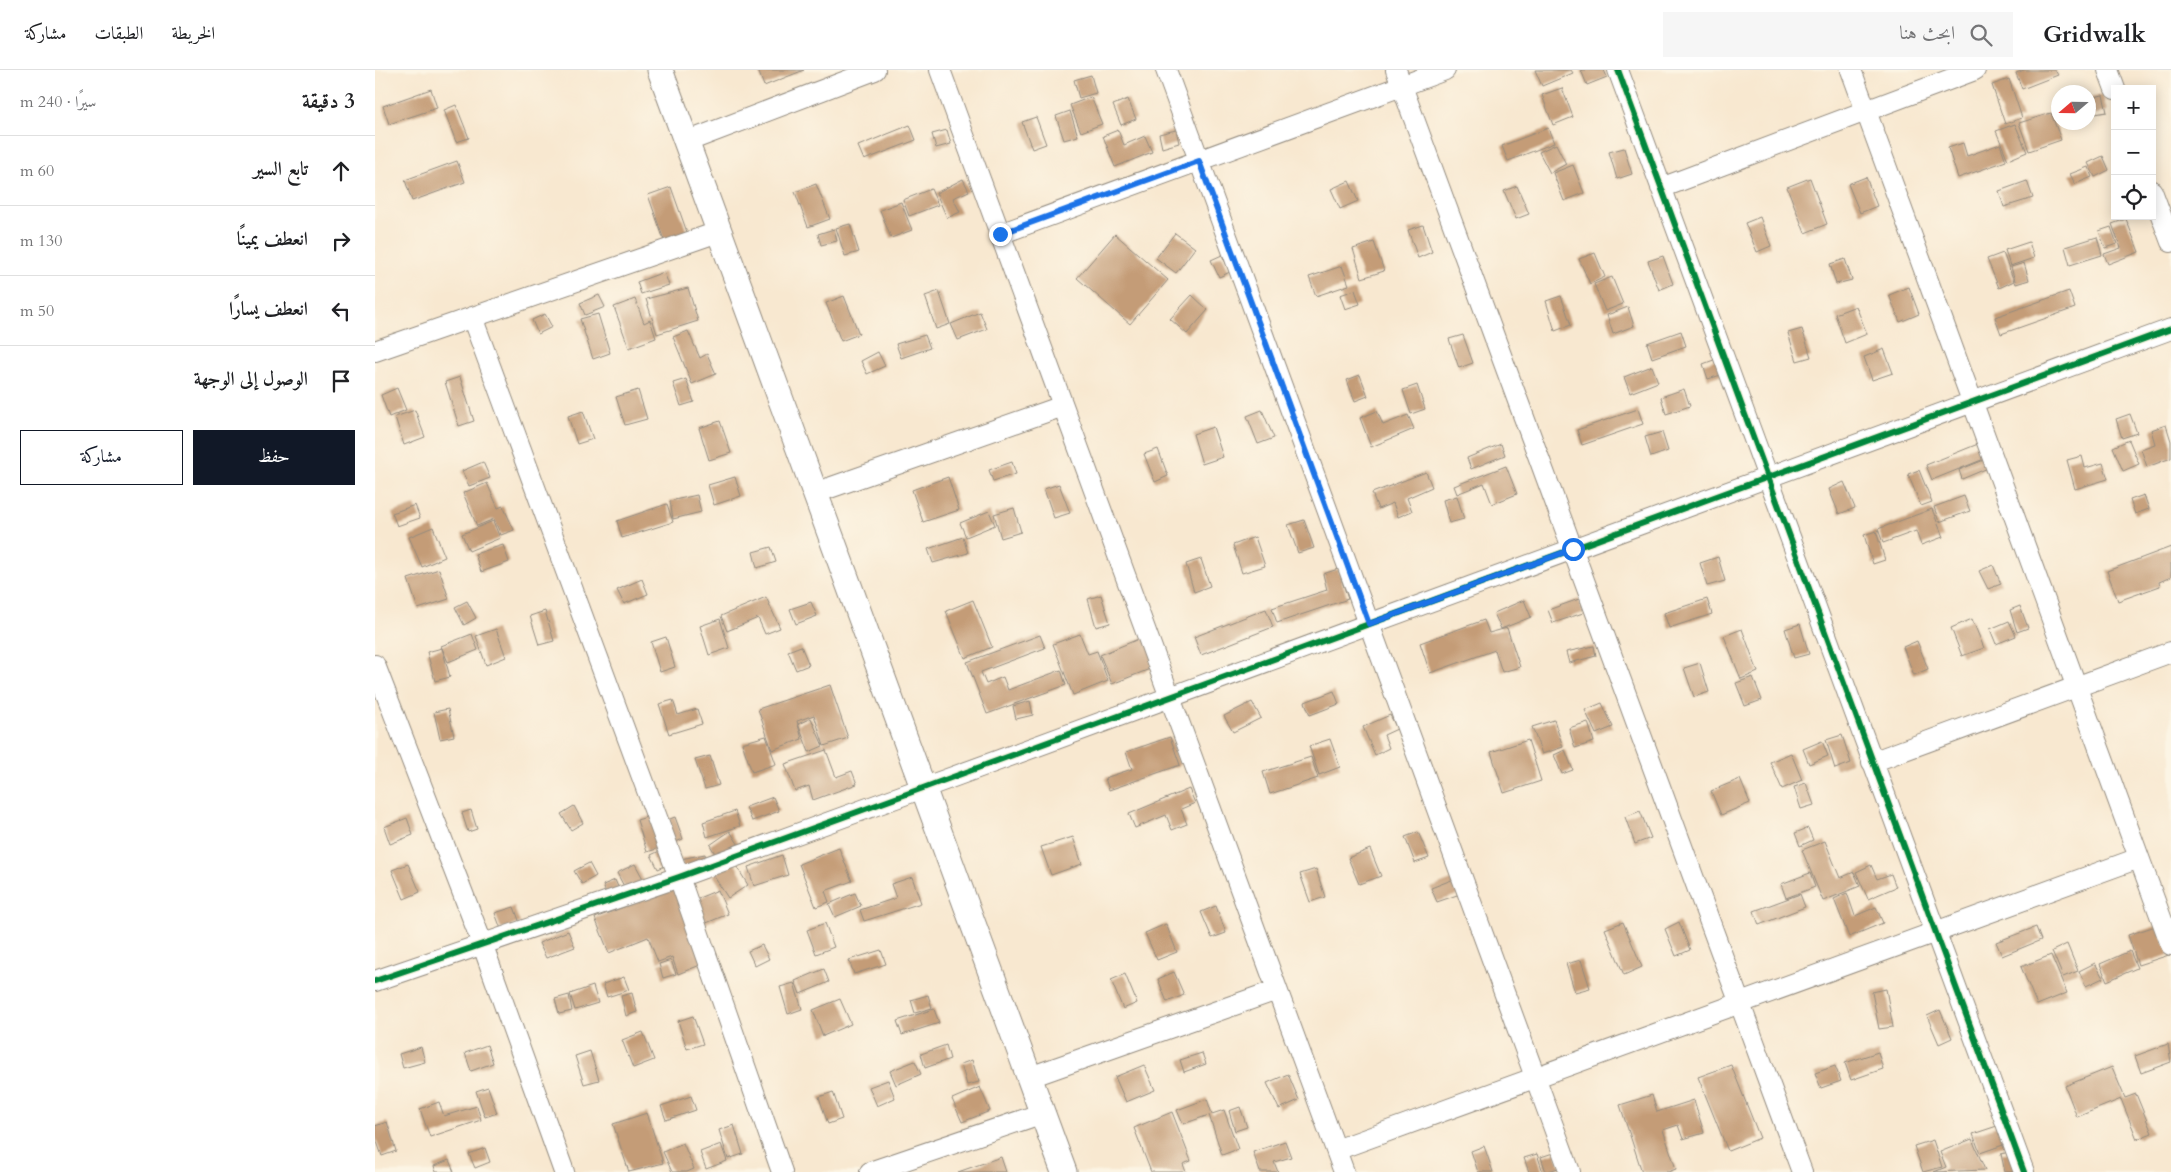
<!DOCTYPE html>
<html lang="ar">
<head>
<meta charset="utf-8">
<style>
	:root { --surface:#fff; --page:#f6f6f6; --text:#202124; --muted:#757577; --line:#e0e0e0; --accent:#111827 }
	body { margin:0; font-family:Cardo,Amiri,serif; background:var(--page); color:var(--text); direction:rtl }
	.controls { position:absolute; right:15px; top:15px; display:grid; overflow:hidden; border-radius:0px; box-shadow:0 2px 12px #0003 }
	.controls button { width:45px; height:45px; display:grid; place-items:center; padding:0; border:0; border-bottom:1px solid var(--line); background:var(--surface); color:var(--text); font:25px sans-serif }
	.compass { position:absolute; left:1676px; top:15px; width:45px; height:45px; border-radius:50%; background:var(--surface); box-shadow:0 2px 12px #0003; rotate:250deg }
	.stop { position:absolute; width:15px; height:15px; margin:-11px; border:4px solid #1a73e8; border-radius:50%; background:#fff }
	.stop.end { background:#1a73e8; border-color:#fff; box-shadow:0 1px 5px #0008 }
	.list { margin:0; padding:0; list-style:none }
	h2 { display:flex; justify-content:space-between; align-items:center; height:65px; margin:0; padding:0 20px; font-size:21px }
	h2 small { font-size:16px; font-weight:400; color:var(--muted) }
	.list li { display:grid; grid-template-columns:32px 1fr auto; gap:15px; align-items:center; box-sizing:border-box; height:70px; padding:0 20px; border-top:1px solid var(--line) }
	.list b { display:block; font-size:19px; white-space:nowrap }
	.list em { font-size:16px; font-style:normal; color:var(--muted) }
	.actions { display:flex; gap:10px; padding:15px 20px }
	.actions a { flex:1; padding:11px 0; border:1px solid var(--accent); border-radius:0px; text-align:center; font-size:18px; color:var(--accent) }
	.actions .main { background:var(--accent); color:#fff }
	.icon { flex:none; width:28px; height:28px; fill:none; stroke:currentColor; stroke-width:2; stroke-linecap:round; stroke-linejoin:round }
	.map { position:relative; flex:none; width:1796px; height:1102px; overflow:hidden; direction:ltr }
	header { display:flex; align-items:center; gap:30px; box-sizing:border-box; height:70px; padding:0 25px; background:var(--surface); border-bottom:1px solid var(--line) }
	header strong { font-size:24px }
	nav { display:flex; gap:28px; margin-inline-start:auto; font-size:18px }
	.search { width:350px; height:45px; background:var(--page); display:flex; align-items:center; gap:12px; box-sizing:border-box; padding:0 18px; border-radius:0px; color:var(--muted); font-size:19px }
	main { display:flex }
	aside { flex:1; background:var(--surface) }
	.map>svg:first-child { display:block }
	.building { fill:#c49c77 }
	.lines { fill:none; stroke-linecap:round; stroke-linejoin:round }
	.minor-casing { stroke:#928a7e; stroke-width:22 }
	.tertiary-casing { stroke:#928a7e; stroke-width:27 }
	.minor { stroke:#fff; stroke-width:20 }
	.tertiary { stroke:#fff; stroke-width:25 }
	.cycleway-casing { stroke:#fcf5e5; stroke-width:9 }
	.cycleway { stroke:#00873e; stroke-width:6 }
	.route { stroke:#1a73e8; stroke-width:6 }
</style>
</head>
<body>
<header>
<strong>Gridwalk</strong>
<div class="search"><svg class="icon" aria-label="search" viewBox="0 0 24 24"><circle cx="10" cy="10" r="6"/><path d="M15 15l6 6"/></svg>ابحث هنا</div>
<nav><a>الخريطة</a><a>الطبقات</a><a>مشاركة</a></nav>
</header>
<main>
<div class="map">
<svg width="1796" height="1102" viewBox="0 0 1796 1102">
	<rect width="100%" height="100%" fill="#fcf5e5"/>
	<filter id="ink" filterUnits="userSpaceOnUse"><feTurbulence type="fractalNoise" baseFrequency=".02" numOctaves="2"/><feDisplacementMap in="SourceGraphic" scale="10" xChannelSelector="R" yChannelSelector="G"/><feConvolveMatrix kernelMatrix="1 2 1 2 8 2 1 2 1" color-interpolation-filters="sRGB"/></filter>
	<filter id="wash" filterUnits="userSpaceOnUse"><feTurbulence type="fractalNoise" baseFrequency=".0096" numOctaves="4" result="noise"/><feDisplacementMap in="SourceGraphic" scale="20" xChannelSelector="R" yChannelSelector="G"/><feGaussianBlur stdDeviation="1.12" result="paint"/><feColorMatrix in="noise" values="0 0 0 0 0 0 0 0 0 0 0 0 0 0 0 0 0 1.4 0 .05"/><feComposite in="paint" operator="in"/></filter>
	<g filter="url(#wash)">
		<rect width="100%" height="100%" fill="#f8e8d0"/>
		<g id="blocks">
			<path class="building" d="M383 0H429L389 16Z
				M1160 0H1196L1198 3 1167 16Z
				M1206 0H1229L1232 7 1212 15Z
				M1649 0H1680L1683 5 1647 19 1641 3Z
				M716 5 721 23 704 28 699 10Z
				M1634 9 1647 48 1630 54 1617 15Z
				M1187 18 1198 47 1178 55 1167 25Z
				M56 19 62 38 14 54 8 36Z
				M1728 25 1732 42 1714 45V28Z
				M716 27 727 54 706 62 695 35Z
				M753 29 761 49 746 55 738 35Z
				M81 35 94 68 81 72 69 40Z
				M695 41 703 66 689 70 681 46Z
				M1676 43 1686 70 1654 81 1644 53Z
				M661 47 671 74 657 79 647 52Z
				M1640 54 1652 82 1633 90 1621 61Z
				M535 55 541 70 489 90 483 76Z
				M1173 58 1179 73 1133 91 1127 76Z
				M572 60 576 74 561 78 557 64Z
				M743 60 749 75 770 66 777 82 740 97 728 66Z
				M801 60 804 73 787 78 784 64Z
				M1588 73 1592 86 1625 74 1631 91 1583 108 1573 78Z
				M1181 74 1191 94 1175 103 1164 82Z
				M1249 78 1257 104 1242 109 1234 82Z
				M1728 86 1734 100 1720 107 1713 93Z
				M82 91 90 112 37 131 30 110Z
				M1198 95 1209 123 1189 131 1178 103Z
				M1713 97 1717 107 1700 114 1695 104Z
				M1491 107 1502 136 1485 143 1473 114Z
				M1435 108 1452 154 1430 163 1412 117Z
				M588 109 594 121 578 128 585 142 572 148 561 123Z
				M974 111 983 131 965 139 956 119Z
				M1652 111 1658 128 1629 137 1624 121Z
				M441 114 455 149 433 157 420 122Z
				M1142 116 1154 144 1141 149 1129 121Z
				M296 117 313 165 290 173 273 125Z
				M556 119 563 135 534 146 528 130Z
				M526 132 537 160 516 168 505 140Z
				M1385 147 1396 176 1382 182 1370 153Z
				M1751 149 1764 182 1733 194 1729 184 1746 178 1737 154Z
				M475 154 484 182 470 186 461 158Z
				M1048 155 1057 182 1043 188 1033 160Z
				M1736 157 1742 174 1730 178 1724 161Z
				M459 159 462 171 446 175 443 164Z
				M800 163 820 178 801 203 781 188Z
				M740 164 793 210 755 254 702 208Z
				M1722 167 1727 185 1695 195 1690 177Z
				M999 172 1009 201 987 208 978 179Z
				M1654 172 1659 188 1635 196 1630 180Z
				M1220 183 1230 207 1215 214 1204 189Z
				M1628 183 1639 211 1624 218 1612 189Z
				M847 185 855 202 844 207 836 190Z
				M1288 186 1298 214 1284 220 1273 191Z
				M1470 189 1477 210 1461 214 1455 194Z
				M1649 193 1654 210 1641 214 1636 197Z
				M967 196 974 215 941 226 934 207Z
				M289 202 294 215 266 224 262 212Z
				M1237 207 1248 234 1230 241 1219 214Z
				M1534 217 1544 244 1525 252 1514 225Z
				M313 218 323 251 282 264 271 229Z
				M980 220 985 234 970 239 965 225Z
				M564 221 575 254 561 259 550 226Z
				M1694 221 1700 238 1626 264 1620 247Z
				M224 225 230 237 210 245 205 233Z
				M817 225 833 240 812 264 795 249Z
				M469 226 484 264 466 271 451 233Z
				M1186 226 1196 255 1180 261 1171 231Z
				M260 229 269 253 275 250 281 268 254 278 239 237Z
				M1481 236 1492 264 1470 273 1460 244Z
				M1253 237 1259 256 1238 264 1232 245Z
				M605 242 612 259 583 270 576 254Z
				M170 244 177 257 163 264 157 250Z
				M223 244 235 283 218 289 205 249Z
				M1427 259 1436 287 1422 291 1413 263Z
				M313 261 325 288 332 284 341 304 317 314 298 267Z
				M1306 261 1311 276 1277 288 1272 273Z
				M550 265 555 278 526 288 521 274Z
				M1088 265 1098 293 1084 298 1074 269Z
				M1509 279 1518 303 1497 310 1489 287Z
				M503 282 510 296 492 304 486 291Z
				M1344 288 1349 304 1333 309 1328 294Z
				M1277 296 1283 312 1255 323 1249 307Z
				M985 305 993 326 980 331 972 310Z
				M85 307 99 351 84 356 70 312Z
				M311 309 319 332 306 336 298 313Z
				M1042 315 1050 339 1036 344 1028 320Z
				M22 318 31 340 14 347 6 325Z
				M1309 319 1315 336 1291 344 1286 327Z
				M263 320 272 349 250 355 241 327Z
				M1263 339 1268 354 1207 375 1202 360Z
				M40 340 50 367 29 375 20 347Z
				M887 340 899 368 883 374 872 346Z
				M208 341 218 369 202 374 193 346Z
				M1002 341 1008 355 1033 345 1039 359 996 377 985 348Z
				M1755 344 1762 363 1747 368 1741 349Z
				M345 351 356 383 334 390 324 358Z
				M1791 355 1796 371V388L1772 397 1766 379 1780 374 1776 360Z
				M838 357 848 387 827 394 818 364Z
				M1287 362 1293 381 1276 387 1270 367Z
				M1754 370 1764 394 1748 401 1738 377Z
				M1126 374 1130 385 1096 399 1092 388Z
				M1603 374 1609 389 1557 410 1551 395Z
				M783 379 793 406 780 412 769 384Z
				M1707 386 1710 398 1728 393 1733 409 1700 419 1692 390Z
				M1609 390 1613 398 1587 409 1584 400Z
				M108 392 115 408 94 416 87 401Z
				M637 392 641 404 618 411 614 400Z
				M1131 396 1142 424 1117 434 1109 413 1082 424 1079 416Z
				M1544 400 1557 432 1546 436 1533 404Z
				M1051 402 1057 417 1032 428 1037 441 1023 447 1018 433 1003 439 997 423Z
				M360 407 366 426 339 435 333 415Z
				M573 407 584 440 548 452 537 420Z
				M1469 412 1480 438 1464 444 1454 419Z
				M112 413 123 438 128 436 139 460 126 465 119 449 102 456 88 423Z
				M684 414 695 443 679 448 669 419Z
				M322 425 326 442 298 449 295 431Z
				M1769 425 1774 439 1760 444 1755 430Z
				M1082 426 1089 449 1074 453 1068 430Z
				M1589 426 1595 441 1564 452 1559 437Z
				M292 434 298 452 247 468 242 451Z
				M40 435 45 448 22 456 17 443Z
				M639 438 646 462 626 468 619 444Z
				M1557 439 1568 467 1546 475 1541 461 1508 473 1503 459Z
				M614 441 620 455 591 467 585 453Z
				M929 450 939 478 923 483 913 455Z
				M118 451 125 468 94 481 87 464Z
				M58 457 70 487 47 497 34 467Z
				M1501 461 1510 490 1498 494 1489 465Z
				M588 467 593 483 558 493 553 479Z
				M880 467 890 496 867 503 858 475Z
				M128 475 134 492 106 502 100 484Z
				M396 477 401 492 382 498 378 482Z
				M1796 477V507L1784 512 1785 516 1743 531 1732 501Z
				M1343 487 1350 511 1332 516 1325 493Z
				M826 489 835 516 819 522 811 494Z
				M1618 495 1626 514 1613 519 1604 501Z
				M64 499 74 529 43 539 33 509Z
				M963 499 973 529 902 553 897 538 952 520 948 504Z
				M267 509 273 524 249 534 242 520Z
				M726 525 735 553 721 557 713 529Z
				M391 527 405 558 390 564 383 548 352 561 346 546Z
				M1204 529 1208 543 1178 553 1173 540Z
				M1332 529 1337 544 1294 558 1289 543Z
				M598 530 617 577 590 588 571 541Z
				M1149 530 1156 547 1126 559 1119 543Z
				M92 531 101 548 89 555 80 537Z
				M436 532 442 546 421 554 415 539Z
				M1645 536 1653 558 1642 562 1635 540Z
				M891 539 898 557 826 585 819 567Z
				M170 541 179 571 164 575 155 546Z
				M345 549 354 578 334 585 325 556Z
				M1597 549 1609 578 1587 586 1576 558Z
				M1109 550 1114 563 1132 558 1145 597 1127 602 1120 580 1055 603 1045 573Z
				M1634 551 1641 566 1621 574 1615 559Z
				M1425 554 1434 584 1419 588 1410 559Z
				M121 559 131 587 111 595 101 566Z
				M1367 559 1383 602 1366 609 1349 566Z
				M97 564 103 580 73 592 66 576Z
				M705 564 713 584 722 581 733 611 698 625 678 574Z
				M665 565 670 578 606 602 611 614 628 607 633 620 686 600 691 615 612 644 592 592Z
				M773 565 785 595 737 614 725 585Z
				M291 567 300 597 285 602 276 572Z
				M1542 571 1553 599 1539 605 1528 577Z
				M426 576 434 595 421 600 413 581Z
				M1219 576 1221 586 1194 593 1191 582Z
				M67 578 75 607 60 611 52 582Z
				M1325 593 1334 622 1319 627 1309 598Z
				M1378 607 1387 630 1370 636 1361 613Z
				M455 615 473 668 449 676 439 645 422 651 427 669 397 680 383 639Z
				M959 621 964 634 935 645 930 632Z
				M298 630 303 645 322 639 327 654 294 664 284 634Z
				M655 631 658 645 641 649 638 636Z
				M877 632 886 648 858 662 849 646Z
				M1227 633 1238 657 1221 664 1210 640Z
				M73 639 79 666 65 669 59 642Z
				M1015 645 1022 659 1009 665 1014 678 1000 685 988 657Z
				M436 648 448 676 434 682 423 654Z
				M1179 650 1188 677 1167 684 1157 657Z
				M1213 652 1219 672 1200 678 1194 658Z
				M1467 665 1476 693 1460 699 1451 670Z
				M391 666 401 694 377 702 367 673Z
				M795 667 805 695 734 720 730 708 757 699 751 682Z
				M955 669 965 697 944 705 934 676Z
				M1153 670 1166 711 1129 723 1116 682Z
				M1447 671 1453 686 1434 694 1428 679Z
				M451 680 461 707 477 701 482 714 438 730 434 716 420 721 410 694Z
				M1190 680 1198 700 1187 704 1179 685Z
				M1416 683 1427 710 1407 719 1395 692Z
				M335 686 344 715 330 719 320 690Z
				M936 687 943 708 895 724 888 702Z
				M1365 709 1375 733 1346 745 1336 721Z
				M1431 713 1439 735 1426 739 1419 717Z
				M814 719 820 733 806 739 812 754 797 760 791 745 760 758 754 744Z
				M398 727 404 741 377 751 371 737Z
				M199 736 208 753 196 760 186 744Z
				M96 740 102 759 93 762 87 743Z
				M360 741 365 756 332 767 328 752Z
				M1265 741 1276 768 1260 774 1250 747Z
				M281 744 291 776 272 782 262 750Z
				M300 747 308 769 296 774 287 752Z
				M32 748 38 765 15 774 9 757Z
				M1433 758 1438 770 1425 776 1420 763Z
				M355 761 367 780 346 794 335 775Z
				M1043 762 1054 788 1040 793 1030 767Z
				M698 767 707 794 676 805 666 777Z
				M1450 771 1465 808 1479 802 1485 816 1448 831 1427 780Z
				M293 777 300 792 283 799 276 785Z
				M464 778 477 811 450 821 454 832 441 837 424 794Z
				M995 779 1006 806 984 814 973 788Z
				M330 784 334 805 310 810 306 789Z
				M407 785 413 805 379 816 373 797Z
				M359 792 373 815 353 828 338 805Z
				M214 793 221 806 207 814 199 801Z
				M33 794 45 822 29 829 17 800Z
				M260 794 271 814 253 824 242 803Z
				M1496 795 1502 809 1516 804 1521 817 1493 829 1481 802Z
				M941 799 950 827 935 832 925 804Z
				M1435 803 1440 817 1411 828 1406 814Z
				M537 807 546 833 489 851 485 840 521 828 516 814Z
				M1079 809 1085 824 1062 832 1056 818Z
				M240 810 247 826 234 831 228 815Z
				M306 815 335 891 303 904 297 887 283 892 273 867 234 883 220 848Z
				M343 820 353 844 329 854 319 830Z
				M480 823 486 836 460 847 454 834Z
				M1472 823 1480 846 1501 837 1508 853 1474 867 1459 829Z
				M1425 824 1430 837 1384 855 1379 841Z
				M841 836 851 863 837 868 826 842Z
				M139 837 145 853 126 859 120 843Z
				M1248 852 1267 897 1249 905 1230 859Z
				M1304 852 1315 880 1301 886 1290 859Z
				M450 853 459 877 441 884 432 860Z
				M791 854 802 882 782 890 770 863Z
				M1784 855 1794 885 1763 895 1753 865Z
				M1661 857 1666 870 1627 886 1621 872Z
				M193 861 200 877 171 888 164 873Z
				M1692 874 1703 901 1688 907 1677 881Z
				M387 875 394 889 380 896 373 881Z
				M506 880 511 894 479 904 474 890Z
				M1755 881 1762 898 1732 911 1725 894Z
				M1676 885 1692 923 1662 935 1646 897Z
				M296 890 301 904 288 908 284 894Z
				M1206 890 1215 918 1200 922 1191 894Z
				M1720 893 1728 908 1711 916 1704 901Z
				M449 899 454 912 425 924 420 911Z
				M799 902 809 925 792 932 783 909Z
				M750 904 762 933 748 939 736 910Z
				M249 907 254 920 232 927 228 914Z
				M419 913 427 939 413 944 405 917Z
				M218 916 223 933 200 940 195 924Z
				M1511 919 1518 957 1504 959 1497 922Z
				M257 923 262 942 251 946 246 926Z
				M194 925 197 941 184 944 180 929Z
				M553 925 557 938 540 943 536 930Z
				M465 929 476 954 448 966 438 940Z
				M559 939 564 953 527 965 522 951Z
				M1565 940 1577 968 1564 974 1552 946Z
				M318 946 328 974 312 979 303 951Z
				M268 962 279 990 258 998 247 970Z
				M1793 974 1796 992 1766 1003 1760 986Z
				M112 975 118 993 96 1001 90 983Z
				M571 975 575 989 550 998 546 984Z
				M46 977 50 992 28 998 24 984Z
				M215 981 224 1010 209 1014 200 986Z
				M1503 982 1508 999 1476 1010 1470 993Z
				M827 983 831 994 809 1002 805 990Z
				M597 990 604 1012 592 1015 586 994Z
				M540 991 546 1004 521 1015 515 1001Z
				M769 995 780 1020 751 1032 740 1007Z
				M1356 995 1385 1068 1353 1081 1323 1007Z
				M1460 996 1466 1011 1446 1018 1440 1003Z
				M1737 997 1750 1028 1761 1024 1777 1063 1762 1069 1746 1029 1702 1047 1690 1016Z
				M913 1004 924 1030 904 1039 892 1013Z
				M513 1010 520 1028 502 1036 494 1017Z
				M113 1017 122 1043 110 1047 101 1021Z
				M605 1017 615 1041 587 1052 577 1029Z
				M458 1022 467 1049 453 1054 444 1027Z
				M1277 1025 1282 1042 1319 1030 1329 1063 1308 1069 1303 1055 1288 1060 1301 1099 1293 1102H1267L1245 1035Z
				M316 1026 321 1040 291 1050 286 1036Z
				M832 1029 837 1044 849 1040 863 1079 847 1085 834 1045 808 1054 802 1040Z
				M64 1032 69 1046 102 1036 106 1050 55 1067 45 1039Z
				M865 1037 872 1057 860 1061 854 1041Z
				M797 1042 816 1091 808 1094 811 1102H776L759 1058Z
				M272 1043 288 1093 254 1102 238 1054Z
				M12 1052 21 1081 7 1086 0 1066V1056Z
				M359 1055 368 1084 353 1089 344 1060Z
				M1625 1055 1631 1074 1605 1083 1598 1064Z
				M1597 1069 1610 1100 1559 1102 1571 1097 1565 1082Z
				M1558 1070 1567 1097 1548 1102 1539 1076Z
				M910 1071 916 1087 899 1092 903 1102H885L878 1082Z
				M308 1073 319 1099 312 1102H297L288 1082Z
				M346 1074 352 1091 331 1099 325 1082Z
				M1109 1076 1118 1102H1103L1096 1081Z
				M110 1078 115 1092 100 1098 94 1084Z
				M1638 1081 1643 1102H1630L1626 1084Z
				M1181 1082 1186 1097 1171 1102 1166 1087Z
				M1162 1084 1168 1102H1154L1149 1088Z
				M626 1087 631 1102H583Z
				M74 1090 79 1102H61L59 1096Z"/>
		</g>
	</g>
	<g filter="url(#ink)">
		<use href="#blocks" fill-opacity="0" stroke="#928a7e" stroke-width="1"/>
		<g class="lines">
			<g class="minor-casing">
				<path id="minor" d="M565 0 969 1102
					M791 0 1195 1102
					M1021 0 1427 1102
					M1243 0 1649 1102
					M1476 0 1796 875
					M1733 0 1740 19
					M311 72 500 0
					M1286 118 1600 0
					M1777 121 1796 172
					M625 164 1070 0
					M97 247 304 807 407 1102
					M0 281 343 162
					M440 423 688 336
					M0 595 107 873 189 1102
					M1497 692 1796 582
					M0 911 304 807 548 718 1796 259
					M655 1007 902 920
					M961 1080 1764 788
					M495 1102 668 1043"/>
			</g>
			<g class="tertiary-casing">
				<path id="tertiary" d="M285 0 689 1102"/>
			</g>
			<use href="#minor" class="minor"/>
			<use href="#tertiary" class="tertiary"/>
			<g class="cycleway-casing">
				<path id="cycleway" d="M1243 0 1649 1102
					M0 911 304 807 548 718 1796 259"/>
			</g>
			<use href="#cycleway" class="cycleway"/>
		</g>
	</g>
	<g class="lines" filter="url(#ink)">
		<path class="route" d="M625 164 824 91 994 554 1198 479"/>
	</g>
</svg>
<div class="controls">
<button>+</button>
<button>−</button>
<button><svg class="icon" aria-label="locate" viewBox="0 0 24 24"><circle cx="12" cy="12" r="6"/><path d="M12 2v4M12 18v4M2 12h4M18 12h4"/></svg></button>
</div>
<svg class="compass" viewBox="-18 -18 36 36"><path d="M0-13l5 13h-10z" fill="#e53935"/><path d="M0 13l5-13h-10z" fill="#757577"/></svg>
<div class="stop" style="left:1198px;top:479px"></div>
<div class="stop end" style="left:625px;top:164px"></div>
</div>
<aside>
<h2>3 دقيقة<small>سيرًا · 240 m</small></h2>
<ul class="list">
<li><svg class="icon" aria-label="ahead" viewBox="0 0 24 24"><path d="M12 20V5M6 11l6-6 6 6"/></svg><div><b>تابع السير</b></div><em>60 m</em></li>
<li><svg class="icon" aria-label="right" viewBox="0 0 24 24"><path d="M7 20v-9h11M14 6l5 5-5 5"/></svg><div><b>انعطف يمينًا</b></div><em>130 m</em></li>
<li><svg class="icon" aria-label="left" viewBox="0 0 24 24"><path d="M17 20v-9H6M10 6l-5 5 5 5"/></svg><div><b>انعطف يسارًا</b></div><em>50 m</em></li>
<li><svg class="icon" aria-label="arrive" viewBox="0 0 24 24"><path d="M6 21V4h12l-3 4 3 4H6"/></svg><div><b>الوصول إلى الوجهة</b></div></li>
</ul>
<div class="actions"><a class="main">حفظ</a><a>مشاركة</a></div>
</aside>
</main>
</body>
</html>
